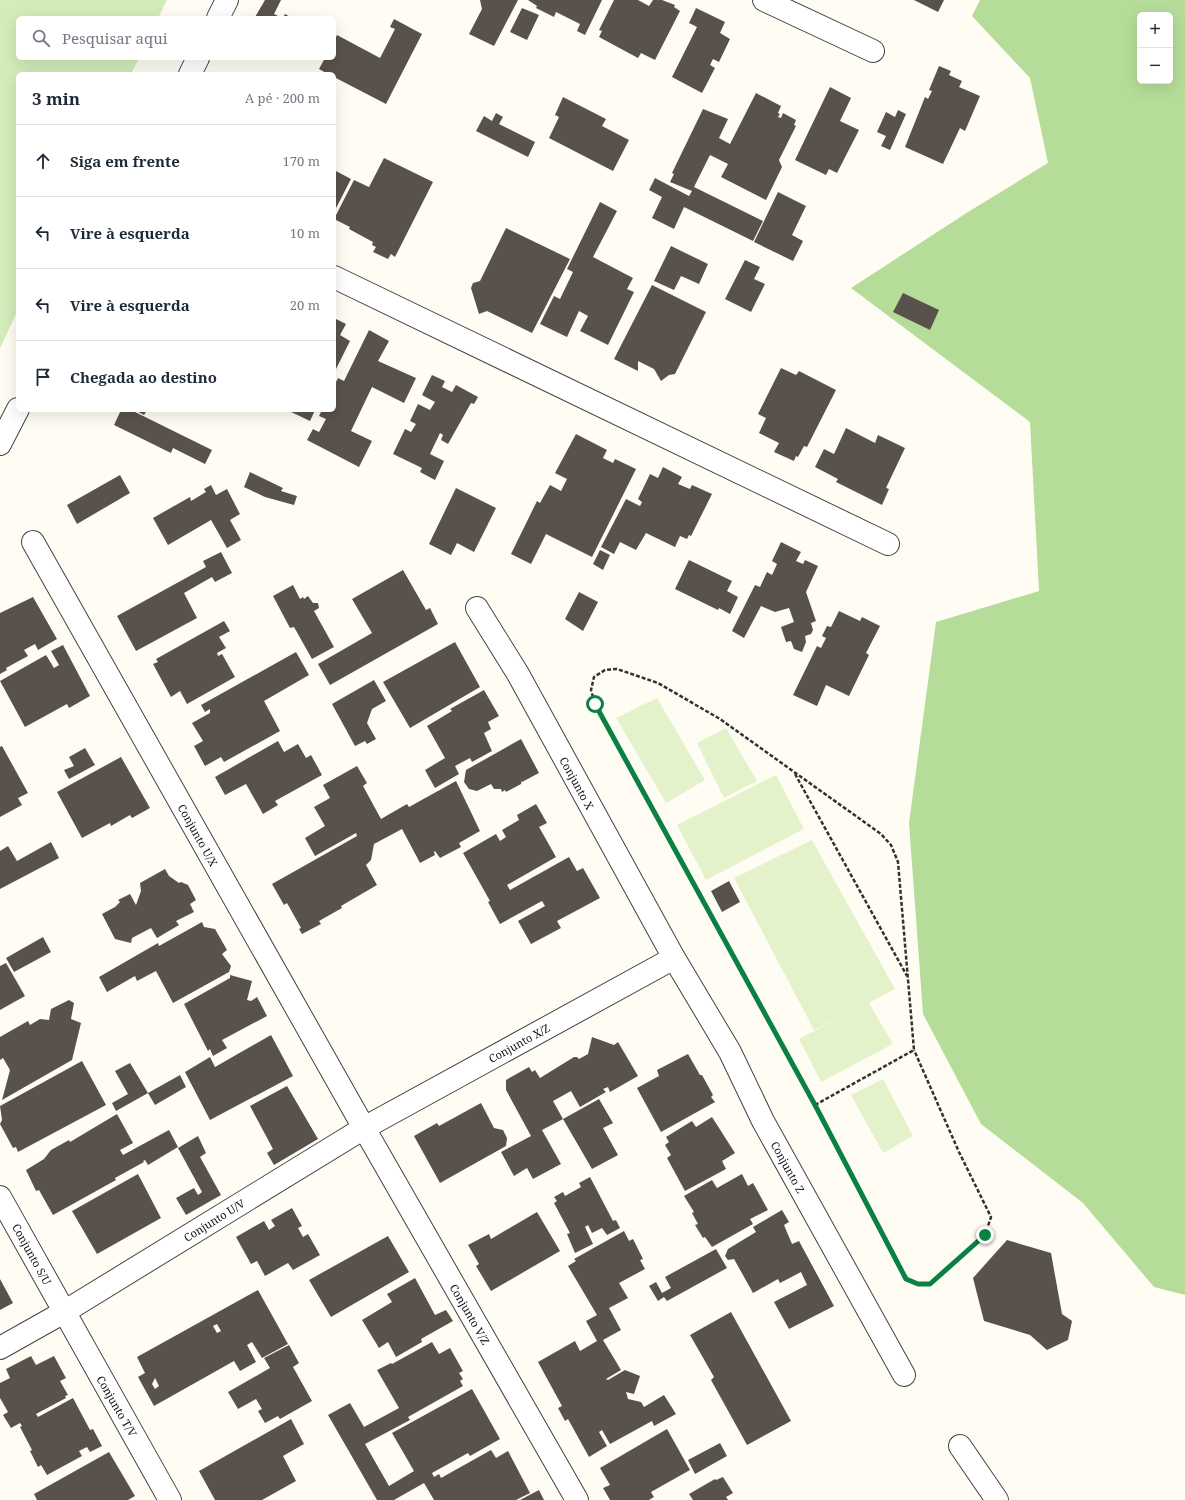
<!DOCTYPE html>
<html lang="pt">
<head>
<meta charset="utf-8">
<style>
	:root { --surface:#fff; --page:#f2f2f3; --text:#1f2937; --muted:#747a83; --line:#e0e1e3 }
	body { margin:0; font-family:"Noto Serif",serif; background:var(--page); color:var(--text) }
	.controls { position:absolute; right:12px; top:12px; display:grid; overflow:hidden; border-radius:6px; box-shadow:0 4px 16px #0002 }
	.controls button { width:36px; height:36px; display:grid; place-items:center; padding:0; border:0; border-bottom:1px solid var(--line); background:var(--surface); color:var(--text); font:20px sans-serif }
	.stop { position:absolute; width:12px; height:12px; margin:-9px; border:3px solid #0b8043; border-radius:50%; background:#fff }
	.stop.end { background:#0b8043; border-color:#fff; box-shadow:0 1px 4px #0008 }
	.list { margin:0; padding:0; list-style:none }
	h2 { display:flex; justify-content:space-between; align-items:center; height:52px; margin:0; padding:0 16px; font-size:17px }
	h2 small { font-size:13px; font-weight:400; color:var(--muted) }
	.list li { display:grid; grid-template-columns:26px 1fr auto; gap:12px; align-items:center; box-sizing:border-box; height:72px; padding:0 16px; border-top:1px solid var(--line) }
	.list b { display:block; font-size:15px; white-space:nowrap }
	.list em { font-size:13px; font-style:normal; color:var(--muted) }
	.icon { flex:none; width:22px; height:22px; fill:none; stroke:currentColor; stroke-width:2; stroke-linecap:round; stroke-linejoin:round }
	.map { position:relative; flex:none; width:1185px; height:1500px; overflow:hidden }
	.search { position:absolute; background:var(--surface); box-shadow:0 4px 16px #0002; left:16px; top:16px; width:320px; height:44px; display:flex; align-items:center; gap:10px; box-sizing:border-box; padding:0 14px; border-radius:6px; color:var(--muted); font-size:15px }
	.panel { position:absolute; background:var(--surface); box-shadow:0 4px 16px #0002; left:16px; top:72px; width:320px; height:340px; border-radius:6px }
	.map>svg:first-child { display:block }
	.green { fill:#d2ecba }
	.forest { fill:#b5dd99; fill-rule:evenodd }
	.pitch { fill:#e4f2cc }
	.building { fill:#59514c; fill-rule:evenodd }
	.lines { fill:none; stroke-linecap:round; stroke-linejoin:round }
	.minor-casing { stroke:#434343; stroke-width:24 }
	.path { stroke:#323232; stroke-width:2.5; stroke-dasharray:4 2; stroke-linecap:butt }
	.minor { stroke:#fff; stroke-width:22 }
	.route { stroke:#0b8043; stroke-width:5 }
	.labels { text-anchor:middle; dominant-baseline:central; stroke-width:4; stroke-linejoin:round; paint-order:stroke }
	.street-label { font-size:11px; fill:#101010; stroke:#fff }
</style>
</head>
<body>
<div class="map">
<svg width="1185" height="1500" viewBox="0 0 1185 1500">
	<rect width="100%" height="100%" fill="#fffdf3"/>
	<path class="green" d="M0 0H167L158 18H18V58H139L131 74H18V310L0 348Z"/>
	<path class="forest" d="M980 0H1185V1295L1154 1287 1083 1203 981 1124 923 1014 909 823 936 622 1039 591 1030 422 851 288 968 212 1048 163 1030 78 972 16ZM1140 15H1170V81H1140Z"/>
	<path class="pitch" d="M657 698 705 780 666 803 616 718Z
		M726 728 757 781 724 798 697 743Z
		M776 775 804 829 706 880 677 825Z
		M812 840 895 989 869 1003 893 1044 821 1082 799 1039 840 1017 814 1030 734 878Z
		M883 1079 913 1136 883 1153 851 1095Z"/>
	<path class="building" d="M265 0H281L274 14 282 18 255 17Z
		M480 0H518L494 46 469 34 482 9Z
		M528 0H602L585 35 577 31 580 24 556 12 554 17 536 8 537 6Z
		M614 0H638L649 6 653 0H662L675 5 674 7 680 11 655 60 641 53 638 58 599 37 602 31 599 30Z
		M914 0H944L938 12Z
		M522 8 539 15 527 40 510 32Z
		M696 8 725 22 720 33 730 39 719 62 713 59 710 65 715 68 702 93 672 77 697 27 689 23Z
		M285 14 292 18H283Z
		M394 19 422 34 386 104 334 77V74H328L319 69 325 58H334V41L337 35 380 58 395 29 390 27Z
		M939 66 951 71 949 75 962 81 959 87 980 96 965 131 960 128 943 164 905 147 925 97 928 99 932 91 929 90Z
		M830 87 851 98 840 121 859 130 837 173 829 169 826 175 795 160Z
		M756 93 781 106 778 113 780 114 778 117 781 118 783 113 796 120 794 125 796 126 779 160 782 167 766 200 721 177 728 164 710 155 694 187 763 221 753 241 684 207 674 229 652 218 662 197 649 190 655 178 689 196 692 191 670 182 674 174 672 173 703 109 728 119 719 138 730 144Z
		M563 97 606 119 602 126 629 140 613 171 549 138 559 117 555 115Z
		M898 110 906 114 890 150 881 146 886 136 877 132 886 112 895 117Z
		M496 113 503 117 499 124 535 142 528 157 476 131 484 116 492 121Z
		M384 158 433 182 395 257 391 254 388 259 373 252 376 247 372 245 373 242 349 229 350 227 334 219 354 180 369 187Z
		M334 170 351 179 334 212Z
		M778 192 806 206 792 235 803 241 793 261 754 242Z
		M600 202 617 211 593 257 633 278 627 289 634 292 608 345 580 331 588 316 579 311 567 337 540 324 554 296 560 299 573 272 567 269Z
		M506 228 570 259 532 333 487 311 479 314 471 288 473 283 480 281Z
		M671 246 708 264 699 284 681 276 674 290 654 281Z
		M745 260 760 267 754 279 765 284 751 312 725 299Z
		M652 285 706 312 675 374 669 375 661 381 654 369 638 361V371L614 359Z
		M903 293 939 310 930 330 893 312Z
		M334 318 346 324 340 335 350 341 334 373Z
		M369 330 389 341 378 361 416 378 404 403 372 387 351 431 372 441 359 467 307 440 313 429 319 432 326 419 319 416 322 410H334V386L338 378 344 381Z
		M781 368 796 375 799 371 836 390 807 447 804 446 798 457 796 456 794 461 774 452 779 443 759 433 766 418 758 414Z
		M432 375 445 381 442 387 452 392 456 385 478 397 474 404 471 403 448 444 441 440 443 435 440 433 430 454 444 461 435 480 420 472 422 468 393 454 405 429 411 432 416 424 410 421 418 404 430 410 435 402 422 395Z
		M121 410H131L212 450 205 464 173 448 171 453 114 425Z
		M135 410H147L144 415Z
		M287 410H315L310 421Z
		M846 428 875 443 878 435 905 448 886 488 889 489 882 505 836 482 838 479 815 467 824 449 834 454Z
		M576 434 607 450 603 458 613 463 615 459 636 469 592 557 546 534 531 564 511 554 537 501 540 503 550 485 561 491 567 479 555 473Z
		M663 467 682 477 678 484 690 489 692 485 712 494 691 536 689 535 687 539 680 536 675 547 646 533 636 550 620 542 614 554 601 547 626 499 640 506 642 502 638 499 650 474 658 478Z
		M250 472 283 488 281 491 297 496 294 505 265 497 244 487Z
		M120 475 130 493 77 524 67 505Z
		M211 485 216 495 227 489 240 514 230 520 241 540 227 548 211 520 168 545 153 518 190 497 191 501 206 492 204 489Z
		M456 488 496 508 474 552 457 543 451 555 429 544Z
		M781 542 801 552 796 561 803 564 805 560 818 566 806 592 816 621 811 623 813 630 811 634 805 636 806 642 802 652 794 649 791 641 786 642 781 627 794 622 789 608 775 612 761 606 744 638 732 631 755 585 760 587 767 572 772 575 777 564 772 561Z
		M600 550 610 555 603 570 593 564Z
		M221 552 232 573 215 582 212 577 184 593 197 618 136 651 117 616 206 567 203 561Z
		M689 560 732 581 727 591 738 597 730 614 719 608 718 610 675 589Z
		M403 570 426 610 430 608 438 624 330 685 318 664 372 633 352 599Z
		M293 585 300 599 303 597 304 599 308 596 313 603H318L319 608 314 611 334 647 312 659 294 627 290 628 273 596Z
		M579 592 598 602 583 631 565 619Z
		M33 597 57 639 38 650 35 644 24 650 28 656 6 668 7 670 0 674V613Z
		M839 611 860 621 862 617 880 626 866 653 869 655 849 696 826 685 817 706 793 695 817 646 821 648 826 638 822 636 827 626 831 627Z
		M224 621 230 631 219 637 226 648 217 653 218 656 222 654 235 677 187 704 180 691 171 697 153 664 158 662 156 659Z
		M455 642 480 687 410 728 383 682Z
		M63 645 90 696 69 708 67 704 25 727 0 681 46 655 54 668 59 665 51 651Z
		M296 652 309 675 264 701 280 731 224 762 221 757 205 766 194 746 203 741 192 723 210 713V709L205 712 201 705Z
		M374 680 386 701 372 709 367 723 376 739 367 744 365 741 355 746 332 704Z
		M484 690 499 716 488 722 491 729 484 733 492 751 472 762 470 758 455 766 459 774 435 788 425 770 445 758 427 726 452 711 450 709Z
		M521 739 539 773 522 782V780L521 784 506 792 505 790 502 792 501 789H494L491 784 477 791 469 789 464 782 466 770Z
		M278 741 284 752 298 744 306 758 311 755 322 775 275 801 278 805 263 814 246 784 225 795 215 777Z
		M2 746 28 793 18 798 22 805 0 817V747Z
		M85 748 95 765 69 779 64 770 74 766 69 757Z
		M121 757 150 808 132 818 130 815 111 826 110 823 82 838 57 792Z
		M357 766 367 783 363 786 381 819 407 804 409 807 456 781 480 831 459 843 461 847 440 858 435 851 434 852 435 855 420 863 402 829 374 844 371 860 366 865 377 885 341 906 342 908 319 921 321 924 302 934 299 929 301 928 287 903 284 905 272 884 357 836 356 833 315 856 305 838 325 826 314 807 330 798 323 785Z
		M536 804 547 823 539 827 556 857 507 885 510 890 569 857 577 871 583 868 600 898 557 921 561 928 531 944 518 921 545 906 542 901 500 924 488 902 490 901 463 853 496 834 500 841 506 837 502 830 519 820 517 815Z
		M51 842 59 858 0 889V851L8 846 17 861Z
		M165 869 169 876 179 883 181 882 188 885 196 900 190 904 194 912 176 921 179 925 157 938 151 928 132 938 131 943 115 939 102 914 115 907 120 902 118 900 130 894 136 905 141 891 140 883Z
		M729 881 740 902 722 912 711 891Z
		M202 922 204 927 215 929 227 950 222 954 231 966 229 972 173 1003 156 971 137 981 135 976 107 992 99 977 158 943 159 946Z
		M43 937 51 952 14 972 6 958Z
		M6 963 25 996 0 1010V966Z
		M230 975 252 981 247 1000 251 1001 257 997 267 1016 222 1040 227 1048 213 1056 210 1049 208 1051 184 1004 230 978Z
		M69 1000 74 1003 71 1019 81 1023 72 1060 2 1100 10 1070 3 1058 0 1060V1037L28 1021 30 1025 40 1019 49 1020 51 1009Z
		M271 1035 293 1076 210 1120 185 1072 210 1057 215 1067Z
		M592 1037 614 1045 618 1042 638 1076 610 1092 608 1087 603 1089 606 1092 580 1107 571 1091 553 1101 563 1119 599 1099 613 1123 603 1128 618 1155 592 1169 563 1119 542 1130 561 1164 533 1179 527 1168 514 1176 501 1152 531 1136 506 1090V1080L529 1067 532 1072 535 1070 540 1078 574 1057H577L579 1059 588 1054Z
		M688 1054 700 1075H702L713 1095 711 1097 715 1102 661 1132 637 1088 659 1076 657 1070Z
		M82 1061 106 1105 18 1152 16 1147 13 1148 0 1124 2 1120 0 1106Z
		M130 1063 148 1093 116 1111 112 1103 128 1094 115 1071Z
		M180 1075 186 1087 155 1105 148 1093Z
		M287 1086 318 1139 274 1165 267 1153 273 1149 250 1106Z
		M481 1103 494 1128 503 1130 507 1138 506 1146 440 1183 414 1136 437 1123 439 1126Z
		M117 1114 133 1143 120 1150 123 1155 169 1130 178 1147 148 1165 145 1160 143 1161 144 1162 115 1178 116 1180 53 1215 39 1190 36 1191 26 1170 44 1159 51 1150 69 1140 70 1142Z
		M712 1117 735 1153 722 1161 726 1169 685 1191 667 1158 671 1155 665 1145 669 1142 666 1137 692 1121 696 1127Z
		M198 1136 206 1153 200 1157 221 1195 186 1215 176 1198 194 1188 198 1195 202 1192 178 1148Z
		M138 1174 161 1218 97 1254 72 1211Z
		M742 1174 748 1186 753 1183 768 1210 750 1219 753 1224 712 1247 705 1237 703 1238 695 1225 698 1224 692 1213 694 1212 684 1196 712 1180 717 1188Z
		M590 1177 613 1221 616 1220 620 1228 607 1235 602 1228 592 1233 588 1225 585 1227 593 1244 575 1253 567 1234 570 1233 554 1203 557 1201 554 1197 563 1192 565 1196 581 1187 579 1183Z
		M292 1208 302 1226 298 1228 303 1237 308 1234 320 1255 293 1270 288 1263 265 1276 257 1261 251 1264 236 1237 264 1221 269 1230 275 1226 271 1220Z
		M782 1210 789 1222 784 1225 792 1244 799 1241 834 1306 789 1329 774 1302 807 1285 801 1272 780 1283 778 1279 753 1293 734 1259 728 1260 725 1256 728 1249 756 1232 753 1227Z
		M537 1212 560 1251 491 1291 476 1266 479 1264 468 1245 489 1234 491 1239Z
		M624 1231 629 1241 633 1239 643 1259 640 1260 645 1269 619 1283 628 1298 609 1308 621 1330 603 1340 621 1370 606 1379 608 1380 625 1370 640 1376 634 1394 626 1392 628 1399 641 1402 644 1407 664 1395 676 1414 654 1426 652 1421 610 1444 602 1430 599 1432 607 1446 589 1457 568 1419 565 1421 558 1408 562 1406 538 1362 575 1341 580 1351 597 1341 586 1321 597 1315 568 1266 576 1261 574 1259Z
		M388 1236 409 1272 331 1317 309 1280Z
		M1007 1240 1051 1253 1062 1314 1072 1321 1068 1340 1047 1350 1030 1335 984 1321 973 1278Z
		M716 1249 727 1268 667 1301 664 1297 658 1301 649 1286 656 1282 662 1293 671 1288 665 1277Z
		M415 1278 435 1315 446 1310 453 1321 421 1339 422 1342 396 1357 388 1342 379 1348 362 1320 392 1302 387 1294Z
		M0 1279 13 1303 0 1310Z
		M258 1290 288 1344 262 1358 252 1342 247 1345 256 1362 240 1371 234 1361 154 1406 138 1377 145 1373 137 1357ZM217 1324 221 1331 217 1333 213 1326ZM155 1378 159 1386 155 1389 152 1384Z
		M731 1312 791 1421 747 1445 711 1380 714 1377 690 1335Z
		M432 1342 439 1354 450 1348 463 1371 459 1373 463 1379 460 1381 463 1386 408 1417 410 1420 365 1444 389 1486 414 1471 392 1433 472 1389 500 1439 470 1456 468 1453 432 1473 434 1477 439 1474 441 1478 491 1450 496 1458 508 1451 530 1493 516 1500H434L424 1483 394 1500H377L328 1415 350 1403 364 1427 399 1408 377 1370 391 1363 392 1364Z
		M289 1345 299 1363 293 1367 312 1401 280 1419 278 1416 265 1423 258 1411 262 1409 256 1399 238 1409 228 1392 270 1368 264 1358Z
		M31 1356 36 1365 54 1356 66 1378 60 1381 68 1395 65 1396 66 1398 36 1414 38 1417 73 1398 90 1430 93 1429 102 1446 90 1452 87 1447 79 1451 82 1456 47 1475 41 1465 38 1467 30 1451 32 1450 20 1427 22 1426 20 1423 11 1428 3 1415 8 1412 0 1398V1383L10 1378 6 1369Z
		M291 1419 304 1444 283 1456 296 1481 262 1500H215L199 1471Z
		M667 1429 690 1470 651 1492 654 1497 649 1500H610L603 1488 610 1485 600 1468Z
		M720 1443 727 1456 695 1474 688 1460Z
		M109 1452 135 1496 128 1500H37L34 1494Z
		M723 1477 733 1493 726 1497 728 1500H693L689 1494 715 1479 716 1480Z
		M539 1490 544 1500H520Z"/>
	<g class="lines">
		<g class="minor-casing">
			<path id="minor" d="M764 0 873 51
				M218 18 227 0
				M190 74 198 58
				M334 277 888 544
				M0 444 18 409
				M33 542 364 1128 577 1500
				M477 608 518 674 674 958 730 1052 763 1121 904 1375
				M0 1197 170 1500
				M0 1348 64 1312 364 1128 674 958
				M960 1446 997 1500"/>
		</g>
		<path class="path" d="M795 774 907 976
			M815 1105 914 1050 898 862 891 845 881 834 720 719 658 683 617 669 605 670 594 677 591 690 595 704 815 1105 905 1279 918 1284H930L985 1235 991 1217 959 1152 914 1050"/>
		<use href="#minor" class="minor"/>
	</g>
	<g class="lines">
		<path class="route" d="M595 704 815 1105 906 1279 918 1284H930L985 1235"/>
	</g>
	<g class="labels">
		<g class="street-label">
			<text transform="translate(577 783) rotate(61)">Conjunto X</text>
			<text transform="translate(198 835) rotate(61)">Conjunto U/X</text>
			<text transform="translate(519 1043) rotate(-29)">Conjunto X/Z</text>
			<text transform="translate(788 1167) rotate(61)">Conjunto Z</text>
			<text transform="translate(214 1220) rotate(-32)">Conjunto U/V</text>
			<text transform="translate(32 1254) rotate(61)">Conjunto S/U</text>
			<text transform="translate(470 1314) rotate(60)">Conjunto V/Z</text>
			<text transform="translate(117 1406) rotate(60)">Conjunto T/V</text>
		</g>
	</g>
</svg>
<div class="controls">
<button>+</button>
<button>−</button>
</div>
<div class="stop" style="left:595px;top:704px"></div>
<div class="stop end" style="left:985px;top:1235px"></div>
<div class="search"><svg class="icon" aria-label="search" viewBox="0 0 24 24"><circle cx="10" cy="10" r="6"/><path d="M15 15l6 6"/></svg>Pesquisar aqui</div>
<section class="panel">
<h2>3 min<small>A pé · 200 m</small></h2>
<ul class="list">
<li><svg class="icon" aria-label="ahead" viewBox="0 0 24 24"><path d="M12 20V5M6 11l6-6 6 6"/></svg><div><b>Siga em frente</b></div><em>170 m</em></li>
<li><svg class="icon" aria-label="left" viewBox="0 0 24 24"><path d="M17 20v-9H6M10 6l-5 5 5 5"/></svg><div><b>Vire à esquerda</b></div><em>10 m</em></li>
<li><svg class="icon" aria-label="left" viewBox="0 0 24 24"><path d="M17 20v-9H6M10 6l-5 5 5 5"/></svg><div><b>Vire à esquerda</b></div><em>20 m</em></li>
<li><svg class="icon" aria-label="arrive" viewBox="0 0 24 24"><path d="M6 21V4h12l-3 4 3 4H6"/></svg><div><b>Chegada ao destino</b></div></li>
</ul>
</section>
</div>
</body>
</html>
